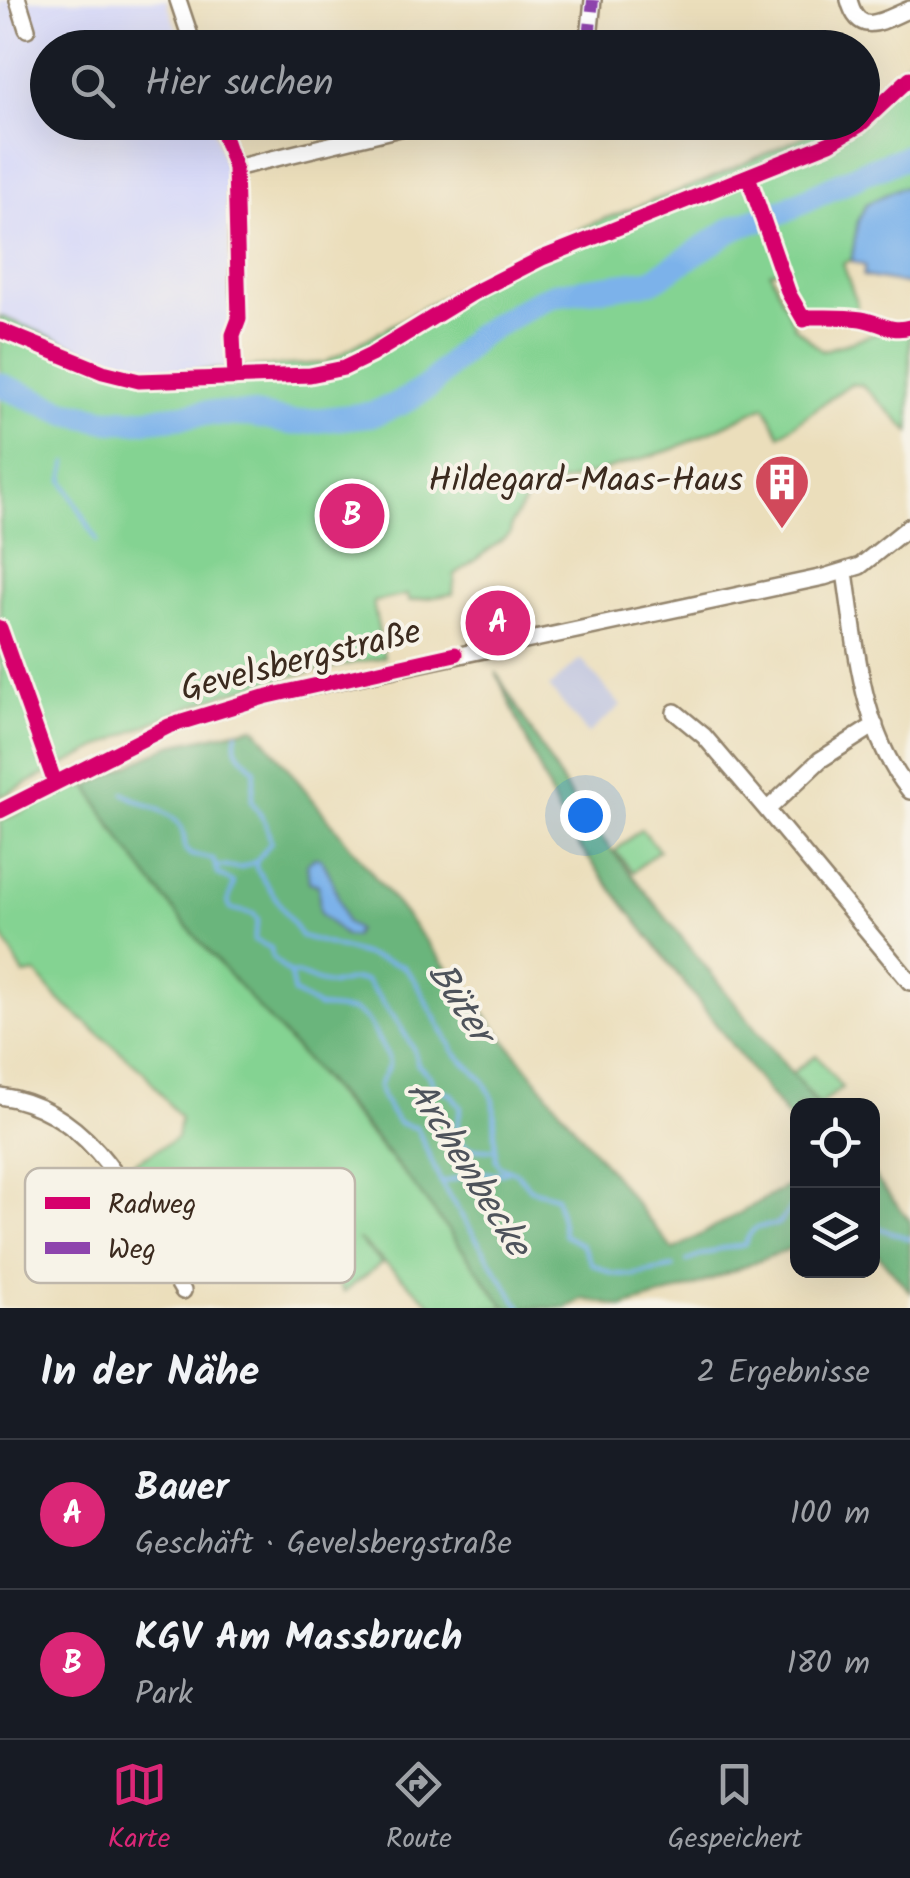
<!DOCTYPE html>
<html lang="de">
<head>
<meta charset="utf-8">
<style>
	:root { --surface:#171b24; --page:#20242c; --text:#f1f3f6; --muted:#9ea1a6; --line:#363941; --accent:#db2777 }
	body { margin:0; font-family:Kalam,sans-serif; background:var(--page); color:var(--text) }
	.controls { position:absolute; right:30px; bottom:30px; display:grid; overflow:hidden; border-radius:20px; box-shadow:0 10px 40px #0002 }
	.controls button { width:90px; height:90px; display:grid; place-items:center; padding:0; border:0; border-bottom:2px solid var(--line); background:var(--surface); color:var(--text); font:50px sans-serif }
	.you { position:absolute; left:585px; top:815px; width:35px; height:35px; margin:-25px; border:8px solid #fff; border-radius:50%; background:#1a73e8; box-shadow:0 0 0 15px #1a73e833 }
	.badge { display:grid; place-items:center; width:65px; height:65px; border-radius:50%; background:var(--accent); color:#fff; font-size:32px; font-weight:700 }
	.pin { position:absolute; translate:-50% -50%; border:5px solid #fff; box-shadow:0 2px 10px #0006 }
	.list { margin:0; padding:0; list-style:none }
	h2 { display:flex; justify-content:space-between; align-items:center; height:130px; margin:0; padding:0 40px; font-size:42px }
	h2 small { font-size:32px; font-weight:400; color:var(--muted) }
	.list li { display:grid; grid-template-columns:65px 1fr auto; gap:30px; align-items:center; box-sizing:border-box; height:150px; padding:0 40px; border-top:2px solid var(--line) }
	.list b { display:block; font-size:38px; white-space:nowrap }
	.list p { margin:0; font-size:32px; white-space:nowrap; color:var(--muted) }
	.list em { font-size:32px; font-style:normal; color:var(--muted) }
	.icon { flex:none; width:55px; height:55px; fill:none; stroke:currentColor; stroke-width:2; stroke-linecap:round; stroke-linejoin:round }
	.map { position:relative; flex:none; width:910px; height:1308px; overflow:hidden }
	.search { position:absolute; background:var(--surface); box-shadow:0 10px 40px #0002; left:30px; right:30px; top:30px; height:110px; display:flex; align-items:center; gap:25px; box-sizing:border-box; padding:0 35px; border-radius:55px; color:var(--muted); font-size:38px }
	.sheet { height:430px; background:var(--surface) }
	nav { display:flex; justify-content:space-around; align-items:center; box-sizing:border-box; height:140px; border-top:2px solid var(--line); background:var(--surface); font-size:28px; color:var(--muted) }
	nav a { display:grid; justify-items:center; gap:5px }
	nav .on { color:var(--accent) }
	.map>svg:first-child { display:block }
	.built { fill:#d6d8f9 }
	.industrial { fill:#bec3de }
	.green { fill:#84d392; stroke:#607e58; stroke-width:2.5 }
	.forest { fill:#6bb57c; stroke:#53704d; stroke-width:2.5 }
	.water { fill:#7cb2ea; stroke:#5c6e84; stroke-width:2.5 }
	.lines { fill:none; stroke-linecap:round; stroke-linejoin:round }
	.stream { stroke:#7cb2ea; stroke-width:4 }
	.river { stroke:#7cb2ea; stroke-width:25 }
	.street-casing { stroke:#93846c; stroke-width:20 }
	.street { stroke:#fff; stroke-width:15 }
	.quiet { stroke:#8e44ad; stroke-width:12; stroke-dasharray:25 12; stroke-linecap:butt }
	.cycleway-casing { stroke:#f7f3e8; stroke-width:21 }
	.cycleway { stroke:#d6006c; stroke-width:15 }
	.labels { text-anchor:middle; dominant-baseline:central; stroke-width:8; stroke-linejoin:round; paint-order:stroke }
	.poi-label { font-size:35px; fill:#3b2a1e; stroke:#f7f3e8; text-anchor:end }
	.street-label { font-size:35px; fill:#3b2a1e; stroke:#f7f3e8 }
	.water-label { font-size:38px; font-style:italic; fill:#4e535b; stroke:#f7f3e8 }
	.key { fill:#f7f3e8; stroke:#bfb7ab; stroke-width:2.5 }
	.key-label { font-size:28px; fill:#3b2a1e }
</style>
</head>
<body>
<div class="map">
<svg width="910" height="1308" viewBox="0 0 910 1308">
	<rect width="100%" height="100%" fill="#f7f3e8"/>
	<filter id="ink" filterUnits="userSpaceOnUse"><feTurbulence type="fractalNoise" baseFrequency=".01" numOctaves="2"/><feDisplacementMap in="SourceGraphic" scale="20" xChannelSelector="R" yChannelSelector="G"/><feConvolveMatrix kernelMatrix="1 2 1 2 8 2 1 2 1" color-interpolation-filters="sRGB"/></filter>
	<filter id="wash" filterUnits="userSpaceOnUse"><feTurbulence type="fractalNoise" baseFrequency=".0048" numOctaves="4" result="noise"/><feDisplacementMap in="SourceGraphic" scale="40" xChannelSelector="R" yChannelSelector="G"/><feGaussianBlur stdDeviation="2.25" result="paint"/><feColorMatrix in="noise" values="0 0 0 0 0 0 0 0 0 0 0 0 0 0 0 0 0 1.4 0 .05"/><feComposite in="paint" operator="in"/></filter>
	<g filter="url(#wash)">
		<rect width="100%" height="100%" fill="#ebdebb"/>
		<path class="built" d="M0 0H166L183 47 48 48V122L211 123 227 171 232 370 142 374 0 316Z"/>
		<path class="industrial" d="M581 659 621 706 588 734 549 687Z"/>
		<path class="green" d="M910 58V263L863 254 843 264 857 304 855 314 804 313 783 269 770 272 795 327 822 351 910 322V432L862 385 850 384 780 435 765 406 674 449 531 492 511 524 510 534 455 575 453 594 409 601 407 595 373 602 384 657C326 669 267 679 211 699 138 725 69 763 0 797V316L142 374 324 363 458 288 586 226 705 181 807 135 827 123 862 122 863 100 880 88Z
			M88 786 114 831 284 1036 417 1189 506 1308H436L358 1239 382 1263 344 1292 315 1245 300 1243 283 1256H272L250 1233 238 1212 217 1195 169 1221 166 1200 159 1197 150 1202 132 1164 177 1138 180 1118 143 1071 58 999 36 973 24 975 0 931V821L75 788Z
			M641 829 659 850 633 872 615 851Z
			M816 1055 842 1088 819 1105 792 1073Z"/>
		<path class="forest" d="M496 672 577 807 817 1105 798 1106 797 1130 566 829Z
			M255 727 673 1250 797 1181V1246L692 1287 623 1307 583 1299 566 1308H506C456 1241 407 1173 351 1110 260 1006 156 907 88 786L171 745Z
			M872 1174 910 1221V1292L873 1249Z"/>
		<path class="water" d="M910 187V285L863 276 865 266 852 261V256L858 221 866 204 899 188Z
			M314 858H320C331 870 341 907 346 922L357 930 353 937 345 936 320 913 318 885 309 882 307 864Z"/>
		<g class="lines">
			<path class="stream" d="M72 422 75 414
				M67 462 63 480 97 541
				M237 733C232 754 244 756 255 770L252 801 266 824 271 842 256 862V868L301 936 403 966 414 979 455 1053 483 1080 494 1101 496 1160 500 1166 518 1174 530 1189 556 1196 564 1235 582 1245 592 1264 613 1274 632 1275 674 1267
				M124 793C152 812 186 808 185 849L191 855 213 859 218 874 234 883 228 902 231 909 254 914 258 920 254 940 271 948 272 957 290 974 294 993 318 1007 356 1011 368 1021 388 1057 389 1065 379 1085 382 1098 398 1123 417 1128 443 1187 521 1308
				M215 866 240 868 254 862
				M290 974C305 972 316 985 332 984 345 983 351 977 366 981L397 1021 413 1048 418 1065 430 1076 435 1087 451 1094 461 1107 457 1126 459 1141 469 1148 496 1150
				M441 1182C454 1182 461 1176 473 1173 486 1170 495 1177 507 1171
				M872 1216 879 1228 910 1239
				M687 1261 719 1249 744 1245C756 1221 755 1230 778 1224L798 1200"/>
			<path class="river" d="M0 385 65 412 105 420 134 421 207 413 252 415 293 423 373 414 401 403 429 386 477 336 538 301 556 294 652 281 734 228 785 210 865 172 910 156"/>
		</g>
	</g>
	<g filter="url(#ink)">
		<g class="lines">
			<g class="street-casing">
				<path id="street" d="M18 0 27 29
					M178 0 194 48
					M849 0C859 39 883 20 910 9
					M588 48 593 0
					M219 122 235 168 238 302
					M235 168 425 122
					M845 572C856 645 861 732 910 791
					M675 712 704 736 767 810
					M875 725 820 760 767 810 910 982
					M0 811 169 726 264 697 824 577 860 566 910 526
					M0 1096C101 1111 137 1213 183 1291
					M123 1256 153 1240"/>
			</g>
			<use href="#street" class="street"/>
			<path class="quiet" d="M588 48 593 0"/>
			<g class="cycleway-casing">
				<path id="cycleway" d="M219 122 235 168 239 319 233 335 235 378
					M748 176 789 294 804 320 809 317C827 317 844 316 861 319 880 322 890 333 910 327
					M0 330 103 372 139 381 310 375 344 368 371 355 471 294 542 258 830 143 860 125 910 78
					M0 628 55 783
					M0 811 169 726 264 697 455 654"/>
			</g>
			<use href="#cycleway" class="cycleway"/>
		</g>
	</g>
	<defs>
		<g id="building-pin" transform="scale(2.875)"><path d="M0 17L-7.5 6A9.5 9.5 0 1 1 7.5 6Z" fill="#d1495b" stroke="#f7f3e8"/><path d="M-4-6H4V6H1V3H-1V6H-4ZM-2.5-4.3h1.7v1.8h-1.7ZM.8-4.3h1.7v1.8H.8ZM-2.5-1h1.7V.8h-1.7ZM.8-1h1.7V.8H.8Z" fill="#fff"/></g>
	</defs>
	<g fill-rule="evenodd">
		<use href="#building-pin" x="782" y="482"/>
	</g>
	<g class="labels">
		<g class="poi-label">
			<text x="743" y="482">Hildegard-Maas-Haus</text>
		</g>
		<g class="street-label">
			<text transform="translate(301 662) rotate(-14)">Gevelsbergstraße</text>
		</g>
		<g class="water-label">
			<text transform="translate(459 1003) rotate(57)">Büter</text>
			<text transform="translate(467 1169) rotate(58)">Archenbecke</text>
		</g>
	</g>
	<rect x="25" y="1168" width="330" height="115" rx="15" class="key"/>
	<rect x="45" y="1197" width="45" height="12" fill="#d6006c"/>
	<rect x="45" y="1242" width="45" height="12" fill="#8e44ad"/>
	<g class="key-label">
		<text x="108" y="1213">Radweg</text>
		<text x="108" y="1258">Weg</text>
	</g>
</svg>
<div class="controls">
<button><svg class="icon" aria-label="locate" viewBox="0 0 24 24"><circle cx="12" cy="12" r="6"/><path d="M12 2v4M12 18v4M2 12h4M18 12h4"/></svg></button>
<button><svg class="icon" aria-label="layers" viewBox="0 0 24 24"><path d="M12 4l9 5-9 5-9-5zM3 14l9 5 9-5"/></svg></button>
</div>
<div class="you"></div>
<div class="pin badge" style="left:498px;top:623px">A</div>
<div class="pin badge" style="left:352px;top:516px">B</div>
<div class="search"><svg class="icon" aria-label="search" viewBox="0 0 24 24"><circle cx="10" cy="10" r="6"/><path d="M15 15l6 6"/></svg>Hier suchen</div>
</div>
<section class="sheet">
<h2>In der Nähe<small>2 Ergebnisse</small></h2>
<ul class="list">
<li><span class="badge">A</span><div><b>Bauer</b><p>Geschäft · Gevelsbergstraße</p></div><em>100 m</em></li>
<li><span class="badge">B</span><div><b>KGV Am Massbruch</b><p>Park</p></div><em>180 m</em></li>
</ul>
</section>
<nav>
<a class="on"><svg class="icon" aria-label="map" viewBox="0 0 24 24"><path d="M3 6l6-2 6 2 6-2v14l-6 2-6-2-6 2zM9 4v14M15 6v14"/></svg>Karte</a>
<a><svg class="icon" aria-label="directions" viewBox="0 0 24 24"><path d="M12 3l9 9-9 9-9-9zM9 14v-3h6M13 9l2 2-2 2"/></svg>Route</a>
<a><svg class="icon" aria-label="saved" viewBox="0 0 24 24"><path d="M7 4h10v16l-5-4-5 4z"/></svg>Gespeichert</a>
</nav>
</body>
</html>
